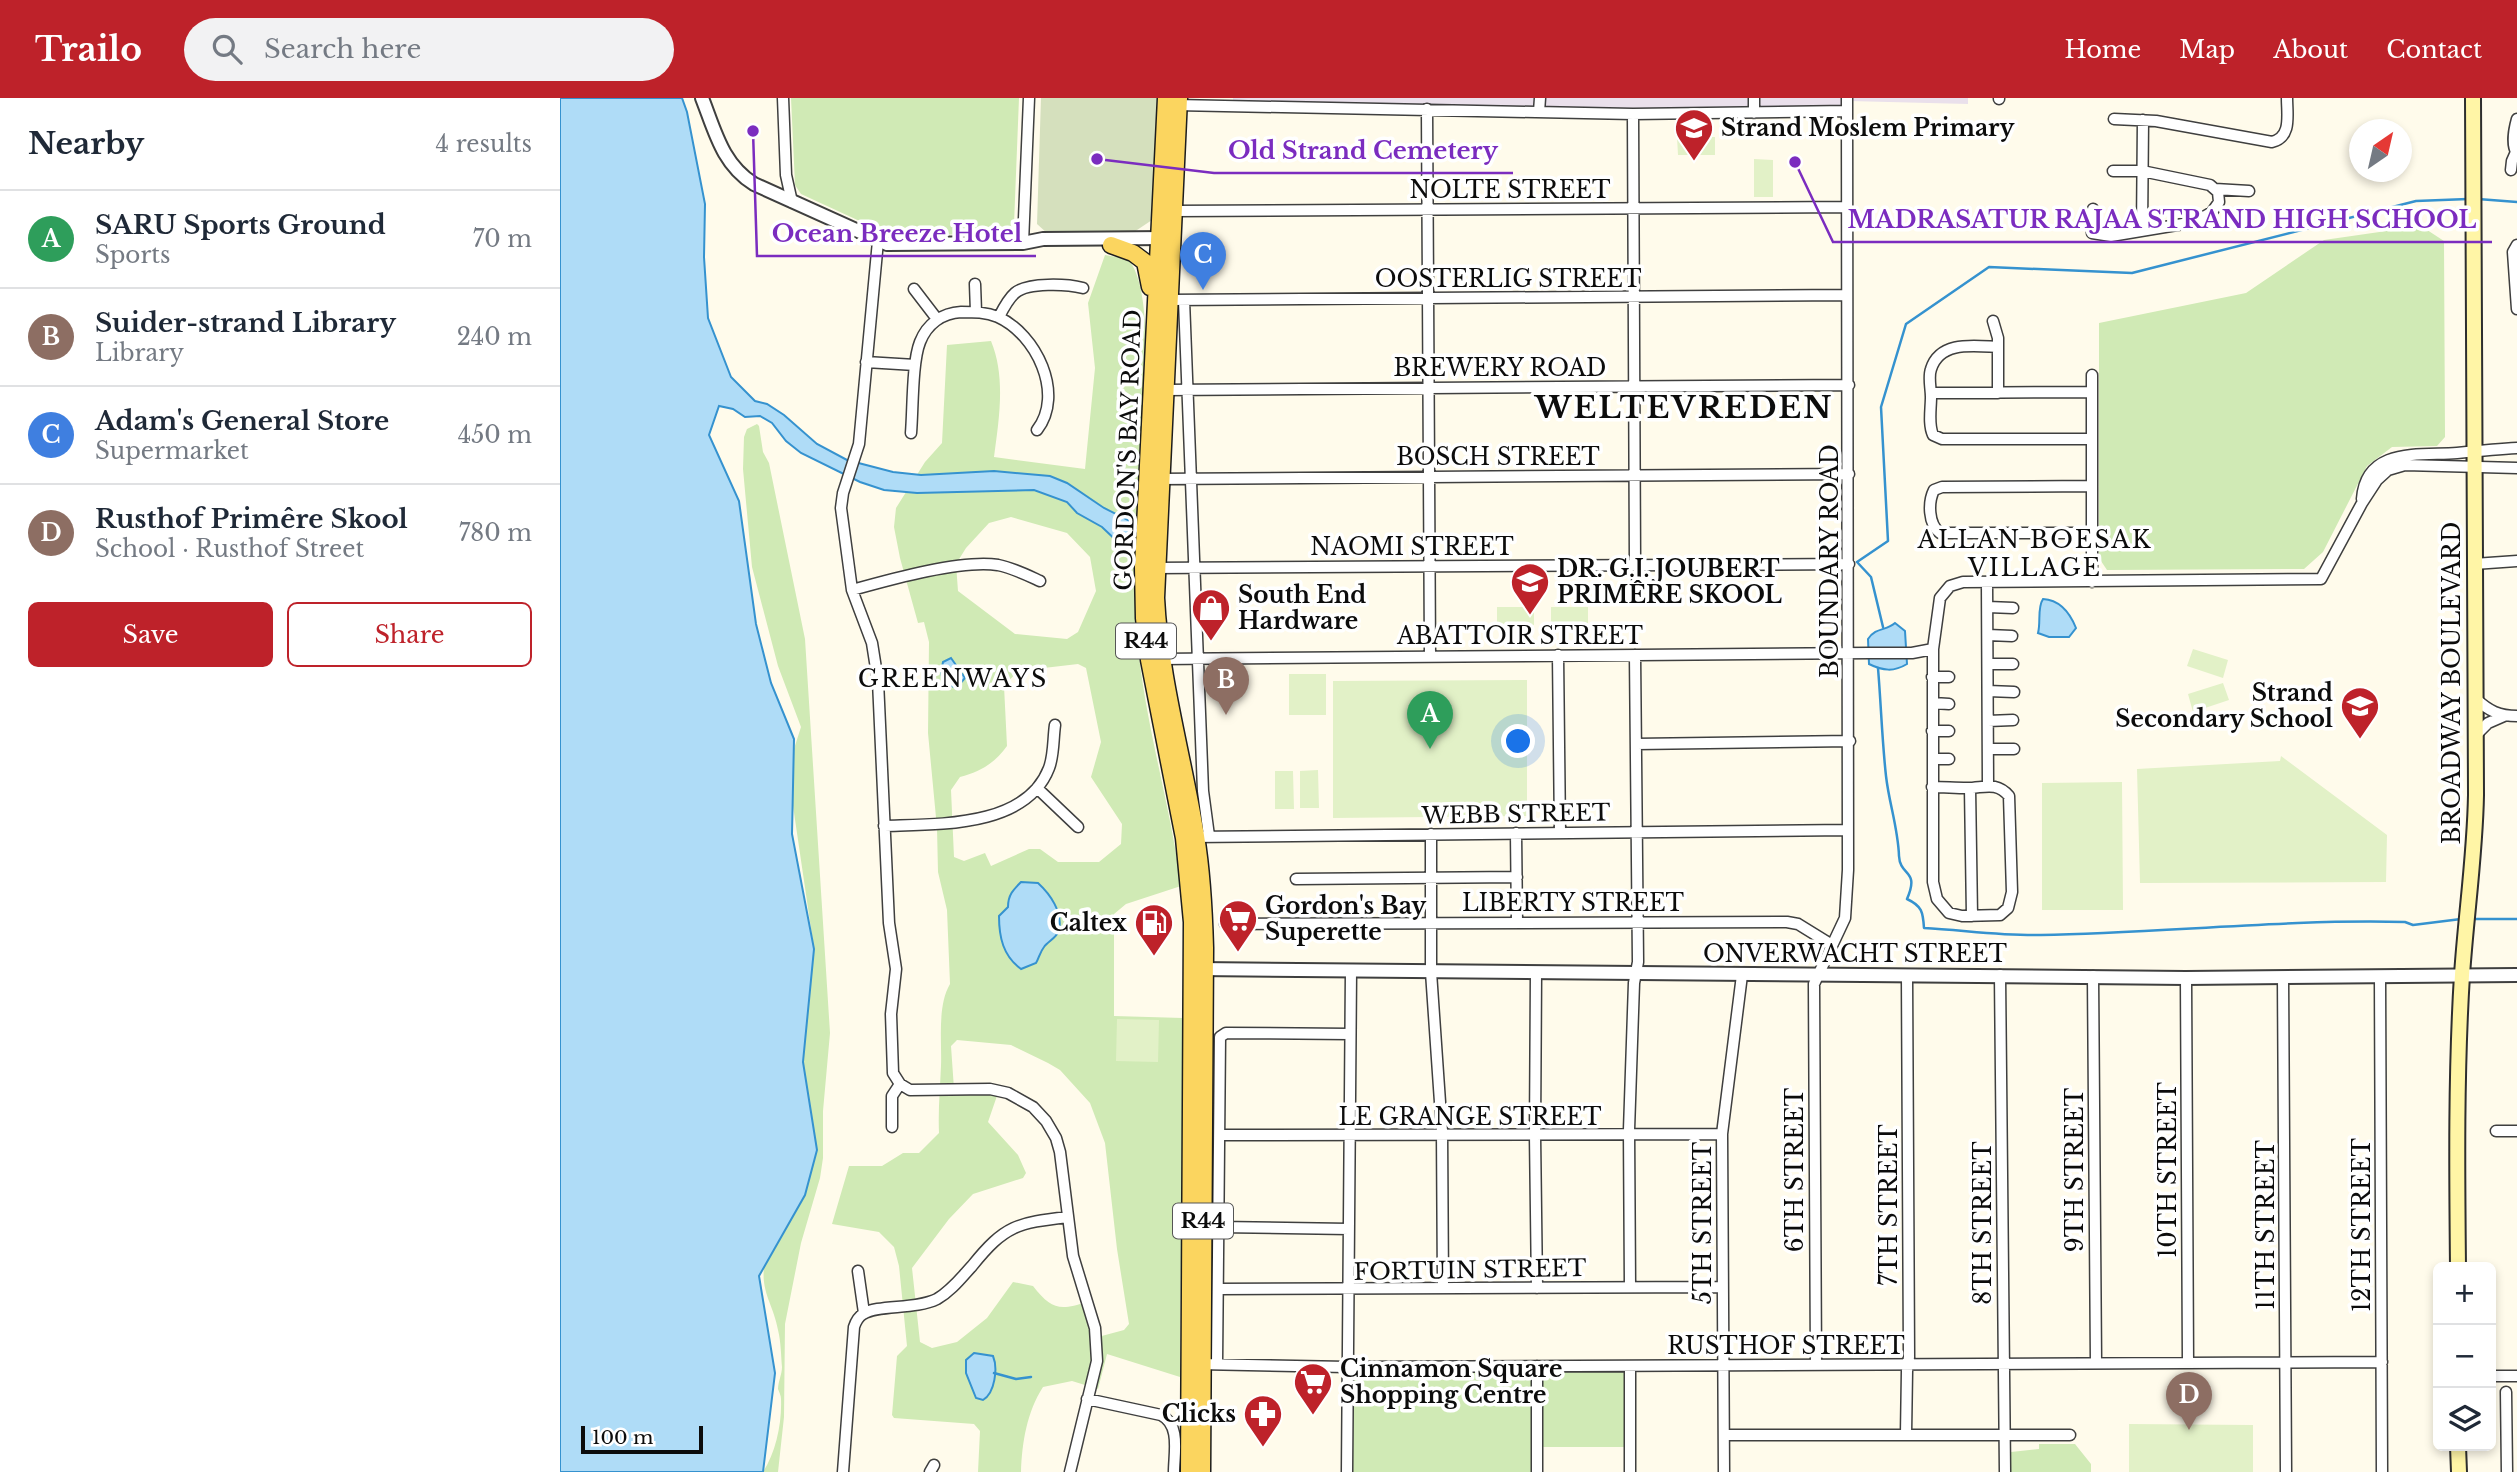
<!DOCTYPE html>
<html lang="en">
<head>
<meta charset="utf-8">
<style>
	:root { --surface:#fff; --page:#f2f2f3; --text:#1f2937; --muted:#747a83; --line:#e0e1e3; --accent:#be222a }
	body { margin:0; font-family:"Libre Baskerville",serif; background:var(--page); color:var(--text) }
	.controls { position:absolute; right:21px; bottom:21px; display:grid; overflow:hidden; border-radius:10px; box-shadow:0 4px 10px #0003 }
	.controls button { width:63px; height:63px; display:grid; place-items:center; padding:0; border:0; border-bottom:2px solid var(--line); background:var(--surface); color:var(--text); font:35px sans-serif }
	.compass { position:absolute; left:1789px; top:21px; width:63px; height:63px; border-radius:50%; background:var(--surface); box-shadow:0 4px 10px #0003; rotate:34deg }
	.scale { position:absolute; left:21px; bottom:18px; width:122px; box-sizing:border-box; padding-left:7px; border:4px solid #0c0c0c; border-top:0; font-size:19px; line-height:24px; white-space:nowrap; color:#0c0c0c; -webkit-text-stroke:5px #fff; paint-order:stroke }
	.you { position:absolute; left:959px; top:644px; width:24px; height:24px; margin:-18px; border:5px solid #fff; border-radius:50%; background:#1a73e8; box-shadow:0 0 0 10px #1a73e833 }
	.badge { display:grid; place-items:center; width:46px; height:46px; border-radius:50%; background:var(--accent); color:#fff; font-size:23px; font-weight:700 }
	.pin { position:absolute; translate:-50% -58px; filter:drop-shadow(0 2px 4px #0008) }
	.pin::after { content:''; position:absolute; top:37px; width:24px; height:21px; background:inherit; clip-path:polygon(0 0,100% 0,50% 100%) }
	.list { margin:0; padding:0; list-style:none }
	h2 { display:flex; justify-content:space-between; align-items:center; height:91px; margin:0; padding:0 28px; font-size:30px }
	h2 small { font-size:23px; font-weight:400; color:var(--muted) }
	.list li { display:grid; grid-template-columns:46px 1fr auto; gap:21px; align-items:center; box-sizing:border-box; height:98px; padding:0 28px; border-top:2px solid var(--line) }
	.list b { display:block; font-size:26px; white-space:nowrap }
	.list p { margin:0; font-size:23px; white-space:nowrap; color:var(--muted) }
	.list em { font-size:23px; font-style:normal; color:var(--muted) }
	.actions { display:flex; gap:14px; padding:21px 28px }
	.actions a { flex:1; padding:16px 0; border:2px solid var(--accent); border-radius:10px; text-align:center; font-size:24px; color:var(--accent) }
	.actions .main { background:var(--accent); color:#fff }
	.icon { flex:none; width:38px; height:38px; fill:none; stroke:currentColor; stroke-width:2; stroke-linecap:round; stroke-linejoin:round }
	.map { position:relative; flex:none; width:1957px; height:1374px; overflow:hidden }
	header { display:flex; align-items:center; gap:42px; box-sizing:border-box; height:98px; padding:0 35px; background:var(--accent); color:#fff }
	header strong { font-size:33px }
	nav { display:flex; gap:38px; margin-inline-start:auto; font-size:24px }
	.search { width:490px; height:63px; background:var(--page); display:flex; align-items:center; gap:18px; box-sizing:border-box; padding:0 24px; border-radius:38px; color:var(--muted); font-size:26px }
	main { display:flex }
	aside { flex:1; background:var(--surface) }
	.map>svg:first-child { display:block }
	.industrial { fill:#eae0eb }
	.green { fill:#d0eab5; fill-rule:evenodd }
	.cemetery { fill:#d5e0bd }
	.pitch { fill:#e2f1c7 }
	.water { fill:#afdcf7; stroke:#3592cf; stroke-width:2 }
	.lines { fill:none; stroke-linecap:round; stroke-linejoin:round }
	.stream { stroke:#3592cf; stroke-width:2.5 }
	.minor-casing { stroke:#3f3f3f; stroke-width:13 }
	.tertiary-casing { stroke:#3f3f3f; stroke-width:16 }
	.secondary-casing { stroke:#2e2e2e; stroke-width:18 }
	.primary-casing { stroke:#1d1d1d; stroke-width:19 }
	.minor { stroke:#fff; stroke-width:10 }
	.tertiary { stroke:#fff; stroke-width:12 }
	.secondary { stroke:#fff5a6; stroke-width:14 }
	.primary { stroke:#fbd55f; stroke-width:16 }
	.labels { text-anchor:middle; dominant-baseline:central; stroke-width:7; stroke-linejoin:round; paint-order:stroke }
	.shield { fill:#fff; stroke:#555; stroke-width:2 }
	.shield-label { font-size:21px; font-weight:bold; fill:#0c0c0c }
	.poi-label { font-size:23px; font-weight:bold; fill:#0c0c0c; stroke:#fff; text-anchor:start }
	.street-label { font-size:23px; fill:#0c0c0c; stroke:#fff }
	.neighbourhood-label { font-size:24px; letter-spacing:2px; fill:#0c0c0c; stroke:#fff }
	.district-label { font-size:30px; font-weight:bold; letter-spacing:2px; fill:#0c0c0c; stroke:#fff }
	.leader { fill:none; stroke:#7b2cbf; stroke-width:2.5 }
	.callout-dot { fill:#7b2cbf; stroke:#fff; stroke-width:2.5 }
	.callout-label { font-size:24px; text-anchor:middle; font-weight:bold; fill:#7b2cbf; stroke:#fff; stroke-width:7; stroke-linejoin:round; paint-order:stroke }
</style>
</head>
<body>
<header>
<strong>Trailo</strong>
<div class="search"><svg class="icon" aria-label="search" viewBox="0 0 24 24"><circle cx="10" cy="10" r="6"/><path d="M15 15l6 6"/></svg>Search here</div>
<nav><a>Home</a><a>Map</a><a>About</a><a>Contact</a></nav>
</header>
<main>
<aside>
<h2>Nearby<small>4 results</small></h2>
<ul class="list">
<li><span class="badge" style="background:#2e9e5b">A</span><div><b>SARU Sports Ground</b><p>Sports</p></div><em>70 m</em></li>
<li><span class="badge" style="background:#8d6e63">B</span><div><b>Suider-strand Library</b><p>Library</p></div><em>240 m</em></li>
<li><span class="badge" style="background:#3f7fe0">C</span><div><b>Adam's General Store</b><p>Supermarket</p></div><em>450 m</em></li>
<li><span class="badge" style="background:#8d6e63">D</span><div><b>Rusthof Primêre Skool</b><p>School · Rusthof Street</p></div><em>780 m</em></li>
</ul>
<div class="actions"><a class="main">Save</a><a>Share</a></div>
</aside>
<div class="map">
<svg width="1957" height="1374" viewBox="0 0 1957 1374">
	<rect width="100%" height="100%" fill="#fffbeb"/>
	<path class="industrial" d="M673 0H1408V6L1289 3 1288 14 673 7Z"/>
	<path class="green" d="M231 0H459L454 126 444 136 330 137 241 96 235 87Z
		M1861 128 1884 143 1885 339 1877 348 1832 349 1807 368 1763 454 1744 471 1547 472 1539 460V225L1686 195 1764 142Z
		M545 157 568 161C597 195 582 313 579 362 576 428 571 493 579 558 588 636 611 711 621 788L566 806 554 816V918L623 920 620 1279 547 1256 538 1291 512 1283 483 1289C467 1314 462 1344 461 1374H418L420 1333 414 1326 334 1320 332 1317 337 1258 347 1248 339 1168 334 1149 319 1134 272 1126 289 1068H322L343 1055H359L379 1035C378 1013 380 991 381 968 382 944 377 908 390 886L387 812 378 774 377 730 368 635 369 544 364 524 358 525 340 460 334 429 336 410 365 364 382 345 387 247 431 243C446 279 439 321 434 359L525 371 535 270 528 205ZM451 419 507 435 530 459 536 493 518 534 507 541 455 536 398 493 396 466 406 450 429 425ZM518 566 526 570 541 644 531 679 562 726 561 746 539 764H498L480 751H469L431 768 425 755 404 763 394 759 391 692 400 679C420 674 435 665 447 648L444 588 458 573ZM397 942 451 947 488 965 500 972 530 1005 545 1045 557 1151 569 1226 564 1232 538 1239 527 1204C499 1213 491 1211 473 1188L453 1184 427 1220 397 1244 372 1250 360 1244 352 1170 389 1121 413 1096 463 1080 466 1075 458 1057 428 1024 439 992 394 991 391 948Z
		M197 326 199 328 203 354 209 365 245 541 270 935 263 1013V1060L260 1080 241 1145 225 1226 224 1319 218 1374H203C216 1354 222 1325 221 1301 221 1297 219 1294 218 1291 218 1284 222 1276 222 1269 221 1258 221 1244 218 1232 214 1208 201 1195 204 1169L245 1098 256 1052 243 964 254 851 232 701 233 654 241 629 218 568 192 469 183 371 184 339 187 331Z
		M1061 1272 1066 1277V1349H980L982 1278 990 1273Z
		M963 1273 970 1275 972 1279 974 1374H792L794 1275Z
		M1479 1346H1515L1531 1366V1374H1451V1354L1479 1351Z"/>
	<path class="cemetery" d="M481 0H597L592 122 574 134 487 135 477 126Z"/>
	<path class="pitch" d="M1117 39H1155V57H1118Z
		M1194 61 1213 62V99H1194Z
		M937 509H974V527L937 528Z
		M991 509H1028V527H991Z
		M1633 551 1668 562 1663 580 1627 568Z
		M729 576H766V617H729Z
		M967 582V718L773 720V583Z
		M1663 585 1669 602 1633 614 1628 596Z
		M1721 658 1827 737 1826 784 1580 785 1577 671 1720 663Z
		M758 672 759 710H740V673Z
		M715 673H733L734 711H715Z
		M1562 684 1563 812H1482V685Z
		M557 921 599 922 598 964 556 963Z
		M1569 1326 1693 1327V1374H1569Z"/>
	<path class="water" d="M0 0H122L127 14 145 106 144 159 148 220 171 279 195 303 207 306 224 317 257 346 287 362 333 374 361 377 434 373 490 378 507 385 544 410 576 426 574 451 561 447 542 429 517 415 507 404 474 392 357 395 324 392 300 384 241 355 226 343 212 325 200 318 185 319 173 311 159 308 149 337 179 403 196 526 211 585 234 641 232 736 254 851 243 964 257 1052 245 1097 199 1178 215 1275 203 1374H0Z
		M1483 501C1500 502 1510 515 1516 530L1509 539H1489L1478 535C1481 524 1477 510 1483 501Z
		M1335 525 1345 533 1347 566C1334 574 1323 573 1309 566L1308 541C1316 529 1326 533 1335 525Z
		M391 560 405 580 398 588 394 589C380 584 380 577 383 564Z
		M461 784 478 785C490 796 503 814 499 832 497 840 488 843 484 849 480 854 479 860 476 865L461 871C443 858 439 839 439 818L448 809C448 797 453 792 461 784Z
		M414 1255 433 1258C438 1270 435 1295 423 1302L416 1300 406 1275V1262Z"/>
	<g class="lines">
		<path class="stream" d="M1918 101 1957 104
			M1323 529 1311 479 1297 464 1328 443 1321 309 1346 226 1429 169 1572 175 1856 103 1908 101
			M1318 570C1321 606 1322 642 1326 678 1329 705 1338 730 1339 758 1340 779 1360 771 1347 801 1362 808 1363 814 1364 830 1403 832 1441 838 1481 837 1602 835 1723 821 1845 824L1853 827 1901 821
			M1911 821H1957
			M434 1275 456 1281 471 1279"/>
		<g class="minor-casing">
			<path id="minor" d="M223 0 226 77 232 104
				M1439 1V0
				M616 7 1073 16 1287 13
				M867 11 870 558
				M979 14 980 0
				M1194 15V0
				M1073 16 1075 467
				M1554 21 1596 23 1712 44C1732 39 1727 17 1727 0
				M1957 21C1954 32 1951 46 1957 56
				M1951 72 1952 63 1956 54
				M1655 91 1689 93
				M1533 111 1532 135 1551 138 1635 124 1652 114 1659 104 1658 94 1650 87 1582 73H1553
				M614 113 1286 109
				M1582 132 1583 22
				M318 143 299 346 283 395 281 410 292 492 312 545 318 583 329 825 336 871 331 916 333 975 340 986 350 992 430 991 448 995 473 1009 486 1023 496 1040 500 1054 513 1158 535 1230 537 1263 510 1374
				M463 145 469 0
				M1957 147 1953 154 1957 211
				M415 186 416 214
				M354 191 377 221
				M609 202 1287 197
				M624 202 643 693 649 738
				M439 219C443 211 448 201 455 195 468 184 507 186 523 190
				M1433 223 1438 240V295
				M1438 249C1415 248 1380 242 1371 271 1368 279 1371 290 1371 299 1371 311 1368 326 1373 337L1382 341H1531
				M306 264 355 267
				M1532 277V484
				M603 292 1289 287
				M1371 295 1531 294
				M351 335C353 311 352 264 360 244 367 226 382 215 401 214 414 214 426 214 438 219 476 236 505 296 477 332
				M596 381 1289 376
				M1532 388 1382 389 1374 392C1368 404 1368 426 1380 435H1532
				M1802 401C1806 348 1861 358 1897 355 1917 353 1937 351 1957 350
				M1914 466 1957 463
				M593 470 1289 466
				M1427 484 1428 687
				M292 492C328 482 402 461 438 467 453 470 467 477 480 483
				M1428 509 1453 510
				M1428 537 1452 538
				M998 557 1000 735
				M600 561 1309 555H1352L1373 551
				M1428 566H1453
				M1372 579H1389
				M1428 593 1454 594
				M1916 601C1929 613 1939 618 1957 618
				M1373 605 1389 606
				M1428 623 1453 622
				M1372 633H1389
				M1916 637 1928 625 1944 618
				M1076 646 1290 643
				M1428 651H1454
				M1373 661H1389
				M1372 689C1384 689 1395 690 1407 690 1424 690 1436 683 1449 698L1452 794 1448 810 1440 817 1402 818 1389 815 1377 801 1373 784V551L1380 500 1390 488 1403 484 1761 481 1802 405 1817 382 1828 372 1845 367 1957 370
				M477 690 518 729
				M1410 690 1412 818
				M324 728C377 726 466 730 489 670 494 657 493 641 495 627
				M956 735 957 825
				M871 736V874L882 1033 883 1190
				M631 739 1288 732
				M736 781 957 779
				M665 826 1227 824 1238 826 1272 847
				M976 875 975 1037 977 1190
				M1440 877 1445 1374
				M1533 878 1536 1265
				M1723 879 1726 1374
				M1820 879 1822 1374
				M1626 880 1628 1265
				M332 1029V998L340 986
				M1936 1033H1957
				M659 1037 1162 1036
				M659 1129 789 1131
				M298 1173 304 1215
				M1070 1189 1069 1032 1074 885 1078 864 1075 557
				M658 1191 1162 1189
				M639 1266 787 1269 1822 1264
				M657 1266 660 939 666 935 790 936
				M1256 1267 1254 886 1285 820 1288 772 1287 0
				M977 1268V1374
				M1070 1268V1374
				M1931 1278H1957
				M1946 1294 1947 1374
				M527 1301 601 1317C621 1327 614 1355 614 1374
				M1346 1336 1347 1273 1349 1259 1347 878
				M1164 1337H1510
				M283 1374 294 1229C296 1223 298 1219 303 1216 318 1206 355 1212 377 1201 391 1193 401 1180 412 1168 445 1127 457 1125 508 1119
				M370 1374 374 1367
				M787 1374 791 873
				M1164 1374 1162 1036 1182 877"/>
		</g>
		<g class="tertiary-casing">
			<path id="tertiary" d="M142 0C155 33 162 66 194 86L327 146 463 145 483 141 606 140
				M638 871 1626 880 1957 877"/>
		</g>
		<g class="secondary-casing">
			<path id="secondary" d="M1898 1169C1897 1072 1896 974 1902 877 1906 817 1915 757 1916 697L1913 0
				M1898 1348 1899 1374"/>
		</g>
		<g class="primary-casing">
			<path id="primary" d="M606 0 583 469 584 520 589 562 624 740 632 824 629 1374
				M619 0 596 500C600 581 623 658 636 738 642 775 644 812 645 850L642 1374
				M551 147 573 155 585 164 590 189"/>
		</g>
		<use href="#minor" class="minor"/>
		<use href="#tertiary" class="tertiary"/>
		<use href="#secondary" class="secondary"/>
		<use href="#primary" class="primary"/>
	</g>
	<defs>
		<g id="school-pin" transform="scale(2.0125)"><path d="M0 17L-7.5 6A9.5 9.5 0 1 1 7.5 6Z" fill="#be222a" stroke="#fff"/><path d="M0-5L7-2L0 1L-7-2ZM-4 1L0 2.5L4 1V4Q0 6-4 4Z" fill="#fff"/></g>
		<g id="shop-pin" transform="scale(2.0125)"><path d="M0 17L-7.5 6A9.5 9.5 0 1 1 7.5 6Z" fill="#be222a" stroke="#fff"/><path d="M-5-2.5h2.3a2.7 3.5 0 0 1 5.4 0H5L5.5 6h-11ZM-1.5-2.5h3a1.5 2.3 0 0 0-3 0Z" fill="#fff"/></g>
		<g id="supermarket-pin" transform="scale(2.0125)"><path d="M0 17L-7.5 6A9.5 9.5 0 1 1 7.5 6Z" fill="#be222a" stroke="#fff"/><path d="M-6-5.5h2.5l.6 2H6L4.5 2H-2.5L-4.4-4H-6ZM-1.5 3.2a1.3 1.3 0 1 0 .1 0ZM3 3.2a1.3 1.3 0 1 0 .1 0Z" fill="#fff"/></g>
		<g id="fuel-pin" transform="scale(2.0125)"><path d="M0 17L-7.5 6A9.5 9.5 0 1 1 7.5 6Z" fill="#be222a" stroke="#fff"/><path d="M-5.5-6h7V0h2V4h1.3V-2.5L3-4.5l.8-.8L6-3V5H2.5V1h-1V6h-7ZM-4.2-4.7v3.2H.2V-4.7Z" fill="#fff"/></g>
		<g id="pharmacy-pin" transform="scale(2.0125)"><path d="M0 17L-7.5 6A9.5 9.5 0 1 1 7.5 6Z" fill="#be222a" stroke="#fff"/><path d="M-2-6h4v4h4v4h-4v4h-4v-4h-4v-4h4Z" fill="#fff"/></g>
	</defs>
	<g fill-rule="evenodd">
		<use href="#school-pin" x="1134" y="30"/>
		<use href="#school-pin" x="970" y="484"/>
		<use href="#shop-pin" x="651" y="510"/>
		<use href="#school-pin" x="1800" y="608"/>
		<use href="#supermarket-pin" x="678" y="821"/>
		<use href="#fuel-pin" x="594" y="825"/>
		<use href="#supermarket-pin" x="753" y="1284"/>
		<use href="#pharmacy-pin" x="703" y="1316"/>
	</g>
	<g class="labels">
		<g class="shield">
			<rect x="556" y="525.5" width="60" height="35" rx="5"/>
			<rect x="613" y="1105.5" width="60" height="35" rx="5"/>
		</g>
		<g class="shield-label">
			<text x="586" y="543">R44</text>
			<text x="643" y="1123">R44</text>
		</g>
		<g class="poi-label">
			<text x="1161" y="30">Strand Moslem Primary</text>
			<text x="997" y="471">DR. G.J. JOUBERT<tspan x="997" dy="26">PRIMÊRE SKOOL</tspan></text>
			<text x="678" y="497">South End<tspan x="678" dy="26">Hardware</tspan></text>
			<text x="1773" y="595" text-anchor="end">Strand<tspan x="1773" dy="26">Secondary School</tspan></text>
			<text x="705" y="808">Gordon's Bay<tspan x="705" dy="26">Superette</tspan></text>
			<text x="567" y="825" text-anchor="end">Caltex</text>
			<text x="780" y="1271">Cinnamon Square<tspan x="780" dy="26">Shopping Centre</tspan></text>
			<text x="676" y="1316" text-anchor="end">Clicks</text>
		</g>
		<g class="street-label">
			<text x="950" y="92">NOLTE STREET</text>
			<text x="948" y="181">OOSTERLIG STREET</text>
			<text x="940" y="270">BREWERY ROAD</text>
			<text transform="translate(568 352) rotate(-88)">GORDON'S BAY ROAD</text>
			<text x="938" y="359">BOSCH STREET</text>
			<text x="852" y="449">NAOMI STREET</text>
			<text transform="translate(1270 463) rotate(-90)">BOUNDARY ROAD</text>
			<text x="960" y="538">ABATTOIR STREET</text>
			<text transform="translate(1892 585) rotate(-90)">BROADWAY BOULEVARD</text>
			<text transform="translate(956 716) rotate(-1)">WEBB STREET</text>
			<text x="1013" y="805">LIBERTY STREET</text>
			<text x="1295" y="856">ONVERWACHT STREET</text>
			<text x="910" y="1019">LE GRANGE STREET</text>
			<text transform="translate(1235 1072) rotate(-90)">6TH STREET</text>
			<text transform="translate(1515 1072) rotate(-90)">9TH STREET</text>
			<text transform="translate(1608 1072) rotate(-90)">10TH STREET</text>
			<text transform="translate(1329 1107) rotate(-90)">7TH STREET</text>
			<text transform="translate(1143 1125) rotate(-90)">5TH STREET</text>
			<text transform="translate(1423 1125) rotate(-90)">8TH STREET</text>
			<text transform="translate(1706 1127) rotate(-90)">11TH STREET</text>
			<text transform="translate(1802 1127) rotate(-90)">12TH STREET</text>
			<text transform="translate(910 1172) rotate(-1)">FORTUIN STREET</text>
			<text x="1226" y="1248">RUSTHOF STREET</text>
		</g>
		<g class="neighbourhood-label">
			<text x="1475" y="441">ALLAN BOESAK<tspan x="1475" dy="28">VILLAGE</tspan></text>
			<text x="393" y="580">GREENWAYS</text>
		</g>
		<g class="district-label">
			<text x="1124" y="309">WELTEVREDEN</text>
		</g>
	</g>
	<path class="leader" d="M537 61L654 75H953M1235 64L1273 144H1932M193 33L197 158H476"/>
	<g class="callout-dot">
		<circle cx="537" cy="61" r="7"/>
		<circle cx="1235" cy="64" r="7"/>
		<circle cx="193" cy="33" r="7"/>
	</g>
	<g class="callout-label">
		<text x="803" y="61">Old Strand Cemetery</text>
		<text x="1602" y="130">MADRASATUR RAJAA STRAND HIGH SCHOOL</text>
		<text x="337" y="144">Ocean Breeze Hotel</text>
	</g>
</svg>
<div class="controls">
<button>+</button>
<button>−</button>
<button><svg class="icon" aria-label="layers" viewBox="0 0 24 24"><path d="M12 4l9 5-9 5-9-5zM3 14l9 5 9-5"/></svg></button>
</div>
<svg class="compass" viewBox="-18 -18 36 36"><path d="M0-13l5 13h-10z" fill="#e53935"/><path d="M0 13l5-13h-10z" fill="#747a83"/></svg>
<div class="scale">100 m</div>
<div class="you"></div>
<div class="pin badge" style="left:870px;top:651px;background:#2e9e5b">A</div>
<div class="pin badge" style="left:666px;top:617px;background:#8d6e63">B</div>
<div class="pin badge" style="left:643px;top:192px;background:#3f7fe0">C</div>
<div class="pin badge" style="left:1629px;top:1332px;background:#8d6e63">D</div>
</div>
</main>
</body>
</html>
